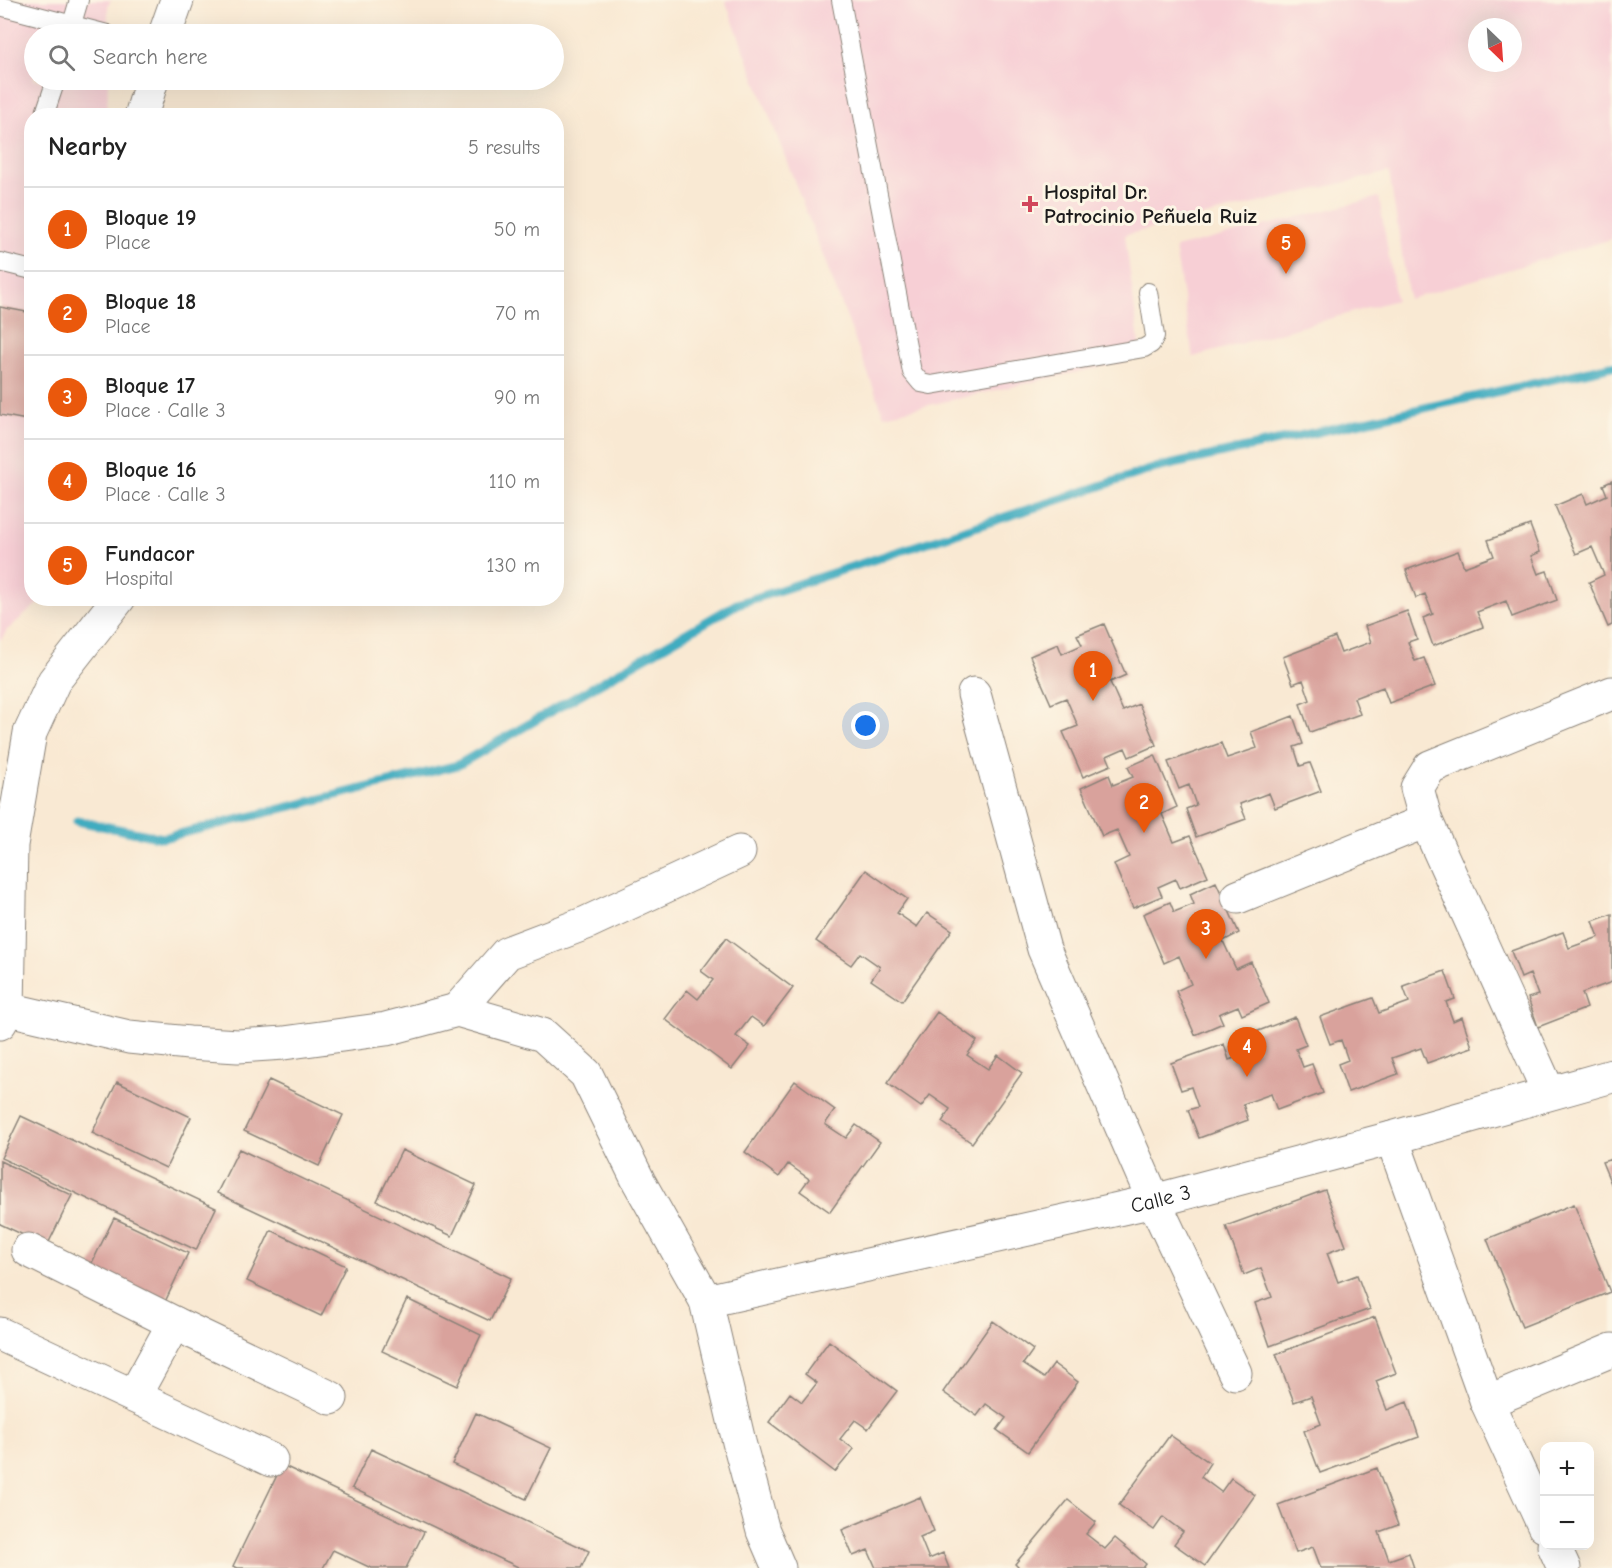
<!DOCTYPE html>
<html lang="en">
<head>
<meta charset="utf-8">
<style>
	:root { --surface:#fff; --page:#f6f6f6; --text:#222; --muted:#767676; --line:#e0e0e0; --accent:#ea580c }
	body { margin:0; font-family:"Comic Neue",sans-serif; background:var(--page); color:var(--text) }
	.controls { position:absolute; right:18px; bottom:18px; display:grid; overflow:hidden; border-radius:12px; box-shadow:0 6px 24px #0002 }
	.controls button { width:54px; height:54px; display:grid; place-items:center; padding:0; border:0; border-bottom:2px solid var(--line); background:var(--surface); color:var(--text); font:30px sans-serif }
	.compass { position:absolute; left:1468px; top:18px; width:54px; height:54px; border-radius:50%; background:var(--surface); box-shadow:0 6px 24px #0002; rotate:155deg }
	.you { position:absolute; left:866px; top:726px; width:21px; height:21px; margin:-15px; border:4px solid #fff; border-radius:50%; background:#1a73e8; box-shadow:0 0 0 9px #1a73e833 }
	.badge { display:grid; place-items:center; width:39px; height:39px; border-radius:50%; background:var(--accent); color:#fff; font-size:20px; font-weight:700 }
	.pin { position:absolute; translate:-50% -50px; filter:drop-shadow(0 2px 3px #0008) }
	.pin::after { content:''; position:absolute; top:32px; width:21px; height:18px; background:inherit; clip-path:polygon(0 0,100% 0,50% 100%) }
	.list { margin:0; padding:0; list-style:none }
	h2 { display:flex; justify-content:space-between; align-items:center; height:78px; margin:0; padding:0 24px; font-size:26px }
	h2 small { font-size:20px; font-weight:400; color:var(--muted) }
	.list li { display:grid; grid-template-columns:39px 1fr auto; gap:18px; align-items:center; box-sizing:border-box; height:84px; padding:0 24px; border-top:2px solid var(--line) }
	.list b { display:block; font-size:22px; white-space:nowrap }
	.list p { margin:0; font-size:20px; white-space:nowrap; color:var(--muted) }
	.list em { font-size:20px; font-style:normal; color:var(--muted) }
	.icon { flex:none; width:33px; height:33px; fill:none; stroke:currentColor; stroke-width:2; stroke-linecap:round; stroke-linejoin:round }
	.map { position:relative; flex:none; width:1612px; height:1568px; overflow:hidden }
	.search { position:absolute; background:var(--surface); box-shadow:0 6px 24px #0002; left:24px; top:24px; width:540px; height:66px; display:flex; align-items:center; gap:15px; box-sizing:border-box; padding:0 21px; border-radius:33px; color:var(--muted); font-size:22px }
	.panel { position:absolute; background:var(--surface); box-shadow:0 6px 24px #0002; left:24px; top:108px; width:540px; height:498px; border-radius:24px }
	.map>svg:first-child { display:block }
	.built { fill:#f7cfd5; fill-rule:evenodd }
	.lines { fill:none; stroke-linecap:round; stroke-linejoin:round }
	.stream { stroke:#41acc0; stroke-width:9 }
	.building { fill:#d9a29c }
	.service-casing { stroke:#8a8278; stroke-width:20 }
	.minor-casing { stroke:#8a8278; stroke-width:35 }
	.service { stroke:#fff; stroke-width:18 }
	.minor { stroke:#fff; stroke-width:33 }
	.poi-dot { fill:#d1495b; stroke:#fcf5e5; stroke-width:2 }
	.labels { text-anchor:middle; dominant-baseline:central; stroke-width:6; stroke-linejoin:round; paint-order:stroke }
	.poi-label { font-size:21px; font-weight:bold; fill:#1c1c1c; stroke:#fcf5e5; text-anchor:start }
	.street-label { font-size:21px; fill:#1c1c1c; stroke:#fcf5e5 }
</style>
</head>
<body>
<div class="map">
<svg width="1612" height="1568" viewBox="0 0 1612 1568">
	<rect width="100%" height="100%" fill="#fcf5e5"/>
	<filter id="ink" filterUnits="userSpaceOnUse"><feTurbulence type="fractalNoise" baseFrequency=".0167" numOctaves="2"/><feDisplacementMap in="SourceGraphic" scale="12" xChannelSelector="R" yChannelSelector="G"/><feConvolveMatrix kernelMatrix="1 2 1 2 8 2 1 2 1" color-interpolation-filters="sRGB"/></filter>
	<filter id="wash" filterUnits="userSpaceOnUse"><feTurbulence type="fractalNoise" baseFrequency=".008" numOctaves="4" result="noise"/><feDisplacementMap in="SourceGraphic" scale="24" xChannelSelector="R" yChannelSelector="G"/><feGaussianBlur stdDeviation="1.35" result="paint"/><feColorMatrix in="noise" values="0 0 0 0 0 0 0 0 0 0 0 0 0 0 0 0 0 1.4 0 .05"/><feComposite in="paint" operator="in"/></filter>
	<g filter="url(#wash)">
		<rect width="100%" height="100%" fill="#f9e9d3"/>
		<path class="built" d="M0 0H111L108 5V34H34V80H108L107 115 32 116V598L43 599 7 630 0 641Z
			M725 0H1612V239L1409 299 1389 172 1125 235 1141 358 884 415ZM1477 27H1513V63H1477Z
			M1379 197 1396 300 1193 357 1175 248Z"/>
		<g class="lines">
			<path class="stream" d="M77 821 163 838 458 765 737 604 1156 468 1612 366"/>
		</g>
		<g id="blocks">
			<path class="building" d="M0 307 32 313V421L0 415Z
				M1612 481V625L1608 627 1589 582 1604 575 1592 547 1576 554 1555 506 1583 494 1587 504 1607 495 1603 485Z
				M1530 525 1540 552 1531 556 1538 574 1547 571 1557 600 1512 617 1506 601 1477 612 1483 627 1433 646 1423 618 1433 614 1425 594 1416 598 1406 570 1458 551 1464 567 1494 556 1488 540Z
				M1407 611 1417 639 1408 642 1415 661 1424 658 1435 686 1389 703 1383 687 1354 698 1360 714 1310 732 1300 704 1310 700 1303 680 1293 684 1283 657 1335 637 1341 653 1371 642 1365 626Z
				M1104 624 1126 675 1110 682 1123 711 1139 704 1156 745 1129 757 1125 748 1107 756 1111 765 1083 777 1063 732 1078 726 1066 698 1051 704 1030 656 1058 644 1062 654 1082 645 1077 635Z
				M1293 716 1303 744 1294 747 1300 766 1310 763 1321 791 1275 808 1269 793 1240 804 1246 819 1196 837 1186 809 1196 805 1189 785 1179 789 1168 762 1221 743 1227 758 1257 748 1251 732Z
				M1155 755 1177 807 1162 814 1174 842 1190 836 1208 876 1180 888 1176 879 1158 887 1162 896 1133 908 1114 864 1129 857 1117 830 1102 836 1081 788 1109 775 1113 785 1133 777 1128 767Z
				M866 870 907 899 897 913 917 927 927 913 952 930 902 1001 871 980 880 967 860 953 851 965 816 941Z
				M1216 882 1239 933 1223 941 1236 969 1251 962 1269 1003 1242 1015 1238 1006 1219 1014 1223 1023 1195 1035 1176 991 1191 984 1179 956 1164 963 1143 914 1170 902 1174 912 1194 904 1190 894Z
				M1612 914V982L1582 993 1587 1008 1538 1027 1528 998 1538 995 1530 974 1521 978 1511 951 1563 932 1569 948 1599 937 1593 921Z
				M726 938 793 988 764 1026 751 1017 736 1036 750 1046 732 1069 665 1019 687 990 698 999 713 980 701 971Z
				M1445 971 1455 999 1446 1002 1453 1021 1462 1017 1472 1047 1427 1063 1421 1048 1392 1058 1398 1074 1348 1092 1338 1064 1348 1060 1341 1040 1330 1044 1320 1017 1373 998 1379 1013 1409 1002 1403 986Z
				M937 1012 977 1041 967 1055 988 1069 998 1055 1022 1073 972 1143 942 1122 950 1109 930 1095 921 1107 887 1083Z
				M1295 1017 1306 1045 1296 1049 1303 1067 1312 1064 1323 1093 1277 1110 1271 1094 1243 1104 1248 1120 1199 1138 1188 1110 1198 1107 1191 1087 1181 1090 1171 1063 1224 1044 1229 1060 1259 1049 1253 1033Z
				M269 1080 343 1115 319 1166 244 1131Z
				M795 1081 835 1110 825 1124 846 1138 856 1125 880 1142 830 1212 800 1191 809 1179 788 1164 779 1177 745 1152Z
				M117 1082 191 1117 166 1168 92 1133Z
				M21 1116 216 1208 196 1250 1 1158Z
				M239 1149 511 1278 490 1321 217 1193Z
				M402 1150 476 1185 452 1236 377 1201Z
				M1612 1159V1186L1602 1162Z
				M0 1161 72 1195 47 1246 0 1224Z
				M1325 1190 1346 1246 1327 1253 1338 1282 1357 1275 1370 1309 1270 1346 1255 1303 1272 1297 1261 1268 1244 1275 1226 1226Z
				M1574 1204 1610 1292 1522 1327 1487 1239Z
				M114 1218 188 1253 164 1304 89 1269Z
				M271 1230 346 1266 321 1316 247 1281Z
				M407 1299 481 1335 457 1386 382 1351Z
				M1375 1317 1396 1373 1376 1381 1387 1410 1407 1402 1419 1437 1320 1473 1304 1431 1321 1424 1311 1396 1294 1402 1276 1354Z
				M993 1321 1033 1350 1023 1364 1044 1378 1054 1364 1078 1382 1028 1452 997 1430 1006 1418 986 1404 977 1416 943 1392Z
				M829 1341 897 1391 868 1429 855 1420 840 1439 854 1449 835 1472 769 1422 790 1393 802 1402 817 1383 805 1374Z
				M476 1413 551 1448 526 1499 452 1464Z
				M1170 1435 1210 1463 1201 1477 1221 1492 1231 1478 1255 1495 1205 1566 1174 1544 1183 1532 1163 1517 1154 1530 1119 1505Z
				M371 1449 589 1551 581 1568H520L352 1488Z
				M282 1465 424 1532 406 1568H371L333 1550 323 1568H238L233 1566Z
				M1377 1468 1398 1525 1379 1532 1389 1560 1409 1553 1414 1568H1321L1313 1547 1296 1553 1278 1505Z
				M920 1497 934 1531 920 1537 929 1559 943 1553 949 1568H876L868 1550 853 1556 842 1530Z
				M1068 1500 1096 1522 1086 1534 1105 1549 1115 1538 1146 1564 1143 1568H1019L1015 1564Z"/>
		</g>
	</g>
	<g filter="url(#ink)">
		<use href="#blocks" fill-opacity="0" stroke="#8a8278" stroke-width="1.5"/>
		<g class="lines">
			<g class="service-casing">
				<path id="service" d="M841 0 912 372 921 383 931 385 1144 348 1151 344 1155 336 1148 292
					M0 6 107 34
					M69 34 79 0
					M44 116 56 80
					M0 262 32 270"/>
			</g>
			<g class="minor-casing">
				<g id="minor">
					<path d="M165 34 177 0"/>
					<path d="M141 116 152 80"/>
					<path d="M974 694 1044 949 1154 1201 1235 1373"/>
					<path d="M1238 897 1426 821"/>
					<path d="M8 1009 129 1037 189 1043 238 1046 284 1043 386 1029 457 1010 543 1035 586 1074 639 1182 706 1301 739 1442 763 1531 779 1568"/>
					<path d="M457 1010 507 953 586 923 739 852"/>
					<path d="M0 1023 8 1009 11 845 30 733 54 681 119 598"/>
					<path d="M1549 1093 1426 821 1417 788 1430 767 1612 693"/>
					<path d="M1392 1138 1487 1402 1544 1526"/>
					<path d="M28 1250 174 1323 331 1398"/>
					<path id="s1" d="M706 1301 1154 1201 1392 1138 1612 1076"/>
					<path d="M0 1334 271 1460"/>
					<path d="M134 1396 174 1323"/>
					<path d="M1487 1402 1612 1350"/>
					<path d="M1554 1546 1564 1568"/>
				</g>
			</g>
			<use href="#service" class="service"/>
			<use href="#minor" class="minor"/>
		</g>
	</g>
	<path class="poi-dot" d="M1027 195h6v6h6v6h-6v6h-6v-6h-6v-6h6z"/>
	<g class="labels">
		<g class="poi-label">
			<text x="1044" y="192">Hospital Dr.<tspan x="1044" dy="24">Patrocinio Peñuela Ruiz</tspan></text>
		</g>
		<g class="street-label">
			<text stroke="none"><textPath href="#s1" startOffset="466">Calle 3</textPath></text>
		</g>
	</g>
</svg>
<div class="controls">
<button>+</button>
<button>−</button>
</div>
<svg class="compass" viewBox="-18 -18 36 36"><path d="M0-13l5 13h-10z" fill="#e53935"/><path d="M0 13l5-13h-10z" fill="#767676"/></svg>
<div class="you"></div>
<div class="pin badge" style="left:1093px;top:701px">1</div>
<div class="pin badge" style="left:1144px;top:833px">2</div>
<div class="pin badge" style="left:1206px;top:959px">3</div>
<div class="pin badge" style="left:1247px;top:1077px">4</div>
<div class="pin badge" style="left:1286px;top:274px">5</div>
<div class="search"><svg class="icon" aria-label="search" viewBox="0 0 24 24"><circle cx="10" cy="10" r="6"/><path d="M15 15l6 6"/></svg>Search here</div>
<section class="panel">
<h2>Nearby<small>5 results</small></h2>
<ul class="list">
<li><span class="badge">1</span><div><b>Bloque 19</b><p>Place</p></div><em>50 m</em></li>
<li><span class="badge">2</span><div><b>Bloque 18</b><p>Place</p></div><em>70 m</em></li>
<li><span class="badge">3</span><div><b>Bloque 17</b><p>Place · Calle 3</p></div><em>90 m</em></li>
<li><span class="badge">4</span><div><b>Bloque 16</b><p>Place · Calle 3</p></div><em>110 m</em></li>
<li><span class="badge">5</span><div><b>Fundacor</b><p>Hospital</p></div><em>130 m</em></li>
</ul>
</section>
</div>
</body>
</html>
